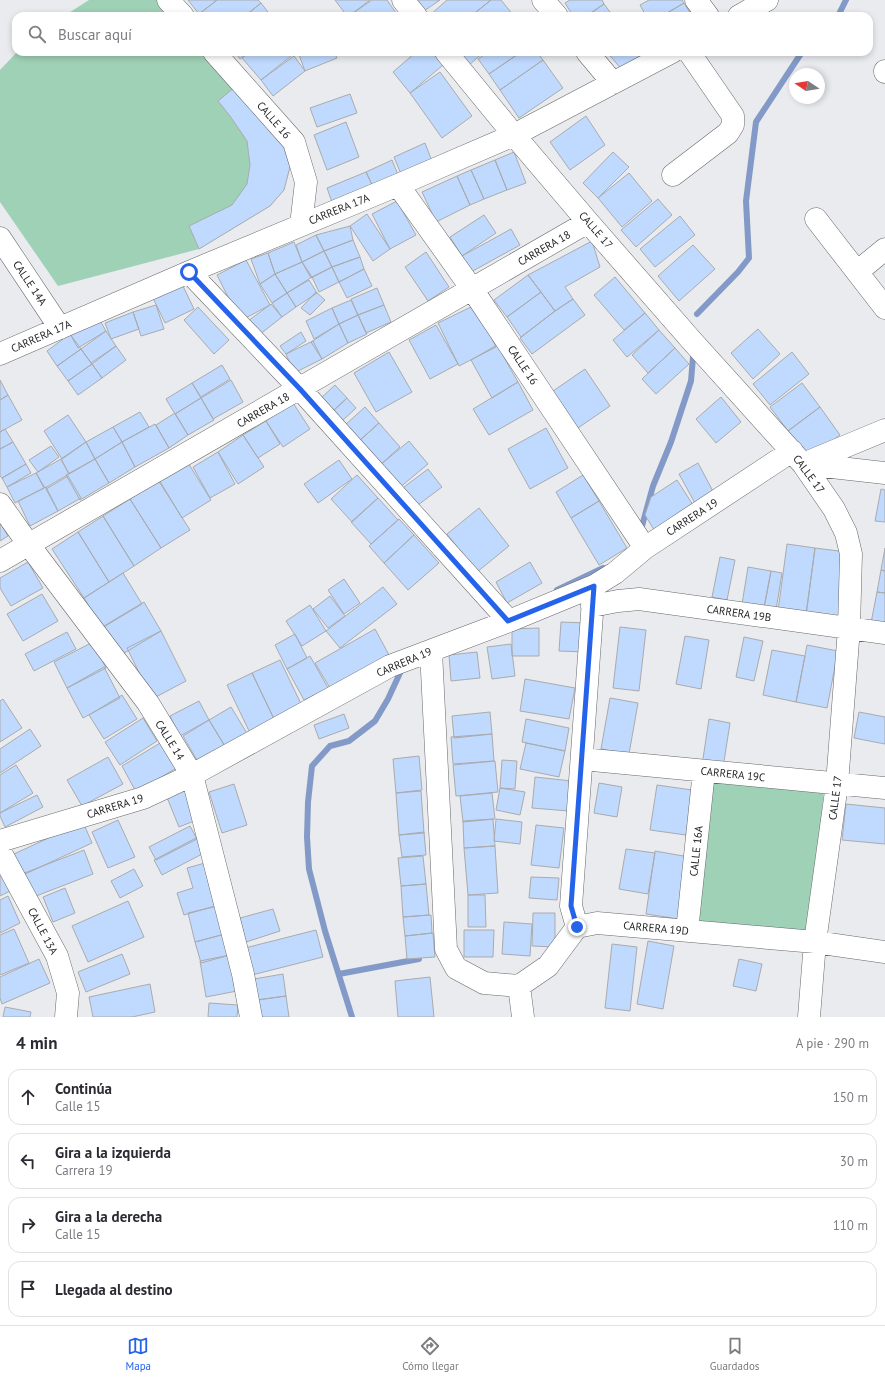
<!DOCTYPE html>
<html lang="es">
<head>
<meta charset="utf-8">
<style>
	:root { --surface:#fff; --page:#f7f7f7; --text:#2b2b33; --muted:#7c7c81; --line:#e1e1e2; --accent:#2563eb }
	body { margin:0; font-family:"PT Sans",sans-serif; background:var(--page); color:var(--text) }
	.compass { position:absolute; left:789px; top:68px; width:36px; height:36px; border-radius:50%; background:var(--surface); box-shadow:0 2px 6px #0003; rotate:282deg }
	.stop { position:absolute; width:12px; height:12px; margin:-9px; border:3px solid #2563eb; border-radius:50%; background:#fff }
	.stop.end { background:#2563eb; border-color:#fff; box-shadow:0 1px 4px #0008 }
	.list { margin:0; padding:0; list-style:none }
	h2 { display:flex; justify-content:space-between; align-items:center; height:52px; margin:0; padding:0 16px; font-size:17px }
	h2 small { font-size:13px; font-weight:400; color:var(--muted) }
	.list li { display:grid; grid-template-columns:26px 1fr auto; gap:12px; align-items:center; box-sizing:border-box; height:56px; margin:0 8px 8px; padding:0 8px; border:1px solid var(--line); border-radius:12px }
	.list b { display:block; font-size:15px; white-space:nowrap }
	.list p { margin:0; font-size:13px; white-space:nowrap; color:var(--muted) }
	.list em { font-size:13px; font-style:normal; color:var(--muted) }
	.icon { flex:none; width:22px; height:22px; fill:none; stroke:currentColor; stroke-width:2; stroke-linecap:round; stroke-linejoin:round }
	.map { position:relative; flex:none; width:885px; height:1017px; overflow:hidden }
	.search { position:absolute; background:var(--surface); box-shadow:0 2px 6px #0003; left:12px; right:12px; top:12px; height:44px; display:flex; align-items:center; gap:10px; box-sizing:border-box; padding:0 14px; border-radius:12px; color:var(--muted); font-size:15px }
	.sheet { height:308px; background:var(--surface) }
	nav { display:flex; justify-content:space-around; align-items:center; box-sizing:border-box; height:56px; border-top:1px solid var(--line); background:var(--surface); font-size:11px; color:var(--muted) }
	nav a { display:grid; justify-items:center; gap:2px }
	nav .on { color:var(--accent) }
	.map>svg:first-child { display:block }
	.green { fill:#9fd1b6 }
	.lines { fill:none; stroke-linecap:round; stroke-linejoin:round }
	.stream { stroke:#839ac8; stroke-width:6 }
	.building { fill:#c0d9fe; stroke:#a9abad }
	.minor-casing { stroke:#66686a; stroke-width:23 }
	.minor { stroke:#fff; stroke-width:22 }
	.route { stroke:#2563eb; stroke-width:5 }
	.labels { text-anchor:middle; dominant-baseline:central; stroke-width:3; stroke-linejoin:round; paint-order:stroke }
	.street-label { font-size:11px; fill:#242526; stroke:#fff }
</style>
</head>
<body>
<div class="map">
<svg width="885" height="1017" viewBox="0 0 885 1017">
	<rect width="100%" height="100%" fill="#e9ebee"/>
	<path class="green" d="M89 0H160L174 16H64Z
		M17 52H205L283 145 290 167 284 190 270 206 199 249 58 286 0 202V70Z
		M709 779 824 790 809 936 694 924Z"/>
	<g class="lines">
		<path class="stream" d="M838 16 846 0
			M697 314 738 272 749 258 746 201 756 122 802 52
			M642 526 653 486 671 442 691 381 693 357
			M557 590 603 568
			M339 974 419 959
			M352 1017 325 931 309 869 307 837 308 802 312 766 330 746 349 741 375 721 388 699 400 673"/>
	</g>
	<path class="building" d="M188 0H217L199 14Z
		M217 0H258L261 3 245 16H201L199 14Z
		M335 0H370L349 16H347Z
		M372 0H387L398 16H349Z
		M412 0H440L421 13Z
		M447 0H491L471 16H429Z
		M491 0H501L514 16H471Z
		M570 0H602L604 4 586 16H573L565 3Z
		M649 0H682L684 3 662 16H646L640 5Z
		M261 3 271 16H245Z
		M684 3 692 16H662Z
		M604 4 613 16H587Z
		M235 52H249L240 59Z
		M250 52H296L261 80 242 58Z
		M298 52H334L337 58 305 71Z
		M416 52H432L443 65 410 93 393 72Z
		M458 52H484L469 65Z
		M489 52H521L489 74 478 59Z
		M521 52H537L543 60 500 90 489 74Z
		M607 52H642L643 53 622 70Z
		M294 56 305 71 273 96 261 80Z
		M543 60 563 88 519 118 500 90Z
		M440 72 472 116 442 138 410 93Z
		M235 87 283 145 290 167 284 190 270 206 199 249 189 226 232 205 247 184 250 165 247 141 230 116 218 101Z
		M350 94 357 113 317 127 310 108Z
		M586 116 605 145 570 170 550 142Z
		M346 122 359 157 327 170 314 135Z
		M425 143 432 161 401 174 394 157Z
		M514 152 526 183 507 190 495 160Z
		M613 152 629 167 598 198 583 183Z
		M392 160 399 177 374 189 366 172Z
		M495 160 507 190 484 199 471 170Z
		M471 170 484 199 470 205 457 176Z
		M366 172 374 189 333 205 327 188Z
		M629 173 652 201 622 227 598 198Z
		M457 176 470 205 436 222 422 192Z
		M658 199 672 215 636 247 621 230Z
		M397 201 416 235 390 249 372 214Z
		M367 214 390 249 373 261 350 226Z
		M484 215 496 233 462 256 450 237Z
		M680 216 695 235 655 267 640 249Z
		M350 226 353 240 324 251 316 235Z
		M511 229 520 245 471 272 462 256Z
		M316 235 324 251 302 262 296 245Z
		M353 240 360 257 332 267 324 251Z
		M592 241 600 267 565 287 573 299 555 311 528 275Z
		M294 242 302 262 275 274 268 253Z
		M693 245 715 269 679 301 658 276Z
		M324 251 332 267 311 278 302 262Z
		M426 252 449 287 428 301 405 267Z
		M268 253 275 274 260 284 251 259Z
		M360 257 364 269 339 282 332 267Z
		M246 260 270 305 240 321 217 275Z
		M302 262 312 277 287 293 275 274Z
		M332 267 339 282 319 292 312 277Z
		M364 269 372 286 347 298 339 282Z
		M275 274 287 293 272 303 260 284Z
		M528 275 541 292 507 317 494 300Z
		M615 277 645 313 624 330 594 295Z
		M309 280 317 293 296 307 287 293Z
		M182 284 194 309 165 323 153 298Z
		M377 288 384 305 358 315 351 299Z
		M316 292 325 300 310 315 301 308Z
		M541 292 555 311 521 337 507 317Z
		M287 293 296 307 282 317 272 303Z
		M573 299 585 315 532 354 520 338 555 311Z
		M351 300 358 315 339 324 332 308Z
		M271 304 282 317 259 335 248 321Z
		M156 305 164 329 141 336 133 312Z
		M384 305 391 322 366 333 358 315Z
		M475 305 496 347 459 366 438 323Z
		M198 307 229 340 214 354 184 320Z
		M332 308 339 324 314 339 306 321Z
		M133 312 139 329 111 339 105 323Z
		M645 313 659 330 627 357 613 340Z
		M358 315 367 334 348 343 339 324Z
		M98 317 106 331 78 348 70 334Z
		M339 324 348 343 322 359 311 342Z
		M436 325 458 364 430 379 409 340Z
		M758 329 780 354 753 379 731 353Z
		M659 330 675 348 648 373 632 355Z
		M106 331 116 346 91 363 81 349Z
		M301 332 306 341 286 354 280 346Z
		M70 334 81 349 57 366 47 351Z
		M313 341 322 359 294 373 286 354Z
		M497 345 518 382 492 398 471 360Z
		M116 346 126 360 102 378 92 364Z
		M675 348 689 364 656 394 642 379Z
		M81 349 92 364 68 381 57 366Z
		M389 352 412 392 376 412 354 373Z
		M792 352 809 374 770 405 753 384Z
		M92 364 102 378 78 395 68 381Z
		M222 365 230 379 201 397 192 383Z
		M585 369 610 406 578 428 553 391Z
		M0 380 8 395 0 400Z
		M231 380 243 402 213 419 201 398Z
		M518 382 533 410 489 435 473 409Z
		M192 383 201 398 175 414 166 399Z
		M802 383 820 407 788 431 770 407Z
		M335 385 347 398 332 412 320 399Z
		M8 395 22 420 0 432V400Z
		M721 397 741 422 716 443 696 419Z
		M201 398 214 420 188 435 175 414Z
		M347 398 356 408 341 422 332 412Z
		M293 403 310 429 283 447 266 421Z
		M365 407 379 423 358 442 344 426Z
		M820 407 840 435 808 459 788 431Z
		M140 412 149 427 122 442 113 427Z
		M175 413 188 435 169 448 156 425Z
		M68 415 86 442 62 459 44 431Z
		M266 421 280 444 258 458 243 435Z
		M379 423 400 447 379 466 358 442Z
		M155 424 169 448 135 467 122 442Z
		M113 427 122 442 95 459 86 442Z
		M546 428 568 468 530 489 508 449Z
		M5 429 13 442 0 449V432Z
		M243 435 264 467 238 484 218 452Z
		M409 441 428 464 398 489 379 466Z
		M13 442 26 464 2 478 0 476V449Z
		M86 442 95 459 69 474 61 459Z
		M122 442 135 467 109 483 95 459Z
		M51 446 59 457 38 472 29 460Z
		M218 452 235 484 210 498 193 467Z
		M61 459 69 474 45 488 36 473Z
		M95 459 109 483 80 500 66 475Z
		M339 460 352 479 318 503 304 484Z
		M187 461 211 500 182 518 158 478Z
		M698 463 715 495 696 505 679 474Z
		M26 464 31 473 7 487 2 478Z
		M428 469 442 487 414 508 400 490Z
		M36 473 44 488 15 503 7 487Z
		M357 475 378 498 352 522 331 499Z
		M583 475 599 501 571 518 556 492Z
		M68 476 81 498 58 511 46 489Z
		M158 480 190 530 161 548 130 499Z
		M677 480 695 508 656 533 645 515 651 497Z
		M46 487 58 511 30 526 18 501Z
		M881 489 885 490V522L875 521Z
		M378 498 398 520 371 544 351 522Z
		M130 499 161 548 134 566 103 516Z
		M599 501 627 548 599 565 571 518Z
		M479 508 509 546 477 572 447 534Z
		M103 516 134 566 109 582 78 532Z
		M399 519 414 535 384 563 369 546Z
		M0 522 8 536 0 541Z
		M78 532 109 582 84 598 52 549Z
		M414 535 439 563 408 590 384 563Z
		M787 544 815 548 806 615 778 611Z
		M815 548 847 552 838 619 806 615Z
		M885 548V571L881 570Z
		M720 557 735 560 727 600 712 597Z
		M28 562 43 588 11 606 0 588V578Z
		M530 562 542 583 507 603 496 582Z
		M748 567 771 571 764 608 742 604Z
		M881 570 885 571V593L877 592Z
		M771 571 782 573 776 610 764 608Z
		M123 573 142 604 102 628 84 598Z
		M344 579 360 603 344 614 328 590Z
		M383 587 397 604 340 648 326 631Z
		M877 592 885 593V625L871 623Z
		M42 594 58 621 23 641 7 614Z
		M330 596 345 616 328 628 313 609Z
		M144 602 161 631 121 655 104 626Z
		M310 605 326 631 302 646 286 621Z
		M561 622 587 623 586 652 559 651Z
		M620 627 646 630 639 691 613 688Z
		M539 628V656H512V629Z
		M375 629 389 655 330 688 315 663Z
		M161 631 186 681 152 699 127 648Z
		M67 632 76 649 34 671 25 654Z
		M295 634 307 658 287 669 275 645Z
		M685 636 709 640 701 689 676 684Z
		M744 637 763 641 754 681 736 677Z
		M93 642 106 668 67 688 54 662Z
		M511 644 515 676 492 679 487 647Z
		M807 645 838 651 827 708 796 702Z
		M772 650 805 656 796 702 763 695Z
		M477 652 480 678 451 681 449 655Z
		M310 656 328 688 304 700 287 669Z
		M280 660 303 708 275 721 252 673Z
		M104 667 120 698 83 718 67 688Z
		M252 673 275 721 250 733 227 685Z
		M525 679 575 688 569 719 520 711Z
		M122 695 137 719 104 739 89 715Z
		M610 698 638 703 629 754 601 749Z
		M3 699 22 728 0 742V701Z
		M199 701 209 720 180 736 170 716Z
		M231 707 248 735 226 748 209 720Z
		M490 712 492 734 454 738 452 716Z
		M859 712 885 717V744L854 738Z
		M344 714 349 728 319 739 314 725Z
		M143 718 157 741 120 765 105 742Z
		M526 719 569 728 565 751 522 742Z
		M709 719 730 723 723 768 702 765Z
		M209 720 226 748 199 764 183 736Z
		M30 729 41 746 0 773V749Z
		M492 734 494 761 453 764 451 737Z
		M165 740 180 766 136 792 122 766Z
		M526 743 565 751 559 777 520 769Z
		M419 756 422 790 396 793 393 759Z
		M108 757 123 784 82 806 67 780Z
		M502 760 517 761 515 789 500 788Z
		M495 761 498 792 456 796 453 765Z
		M16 765 33 793 0 813V775Z
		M535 777 572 781 569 811 532 808Z
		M599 783 622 787 617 817 594 813Z
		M234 784 247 825 222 833 209 792Z
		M657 785 692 790 686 835 650 830Z
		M186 787 199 819 179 827 166 795Z
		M500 788 525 792 520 815 496 810Z
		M421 791 424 833 399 835 396 793Z
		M492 793 495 819 463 822 460 796Z
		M37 795 43 807 5 827 0 816V813Z
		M846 804 885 808V844L842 840Z
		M493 819 495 846 464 848 463 821Z
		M496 819 522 822 520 844 494 841Z
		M118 820 135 857 108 868 92 832Z
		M83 822 92 843 23 875 14 854Z
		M536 825 564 828 559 868 531 865Z
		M190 826 197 839 156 860 149 847Z
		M424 832 426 855 402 857 399 835Z
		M196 838 204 853 162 875 154 860Z
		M495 846 498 893 468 895 464 848Z
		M626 849 655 853 648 894 619 889Z
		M84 850 93 874 31 898 22 874Z
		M655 851 689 857 679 919 646 914Z
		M423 856 426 884 401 886 398 858Z
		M205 863 218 905 184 915 177 893 193 888 187 868Z
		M0 866 12 890 0 896Z
		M134 869 143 886 120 898 111 881Z
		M531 877 559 878 557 900 529 898Z
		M426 884 429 915 403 917 401 886Z
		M65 888 75 913 53 922 43 897Z
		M468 895H485L486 927H468Z
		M8 896 20 923 0 933V900Z
		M128 901 144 937 88 962 72 926Z
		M218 906 225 934 195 942 188 913Z
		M273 909 280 931 246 942 240 918Z
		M533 913H555V947L532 946Z
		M431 915 432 933 405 936 403 917Z
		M504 922 532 924 530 956 502 954Z
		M14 929 29 963 0 975V935Z
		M316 930 323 957 252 975 245 948Z
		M464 930H494L493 957H464Z
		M433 933 435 957 407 959 405 936Z
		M225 934 230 955 201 963 195 942Z
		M648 941 674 946 663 1009 637 1004Z
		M612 944 637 947 630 1011 605 1008Z
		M122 954 130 974 86 992 78 972Z
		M230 955 237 991 206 997 200 961Z
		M39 959 50 983 2 1004 0 998V977Z
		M739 959 762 964 756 991 733 986Z
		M283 974 286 996 257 1000 254 979Z
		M430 977 434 1017H398L395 981Z
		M150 984 155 1012 132 1017H93L89 997Z
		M286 996 289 1017H259L257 1000Z
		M209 1003 238 1005 237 1017H208Z
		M5 1007 31 1012 30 1017H3Z"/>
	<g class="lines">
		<g class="minor-casing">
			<path id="minor" d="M168 0 183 16
				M403 0 416 16
				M543 0 557 16
				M696 0 708 16
				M739 16 767 0
				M214 52 294 142 306 182 301 225
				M446 52 514 135 588 222 692 341 803 464 834 509 846 533 851 554 849 628 837 784 815 942 809 1017
				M587 52 613 83
				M885 71V72
				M673 175 728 133 733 125V116L689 52
				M398 185 472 289 645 548
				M816 219 885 308
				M0 238 60 328
				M189 272 300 389 509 621
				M857 272 885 249
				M0 354 189 272 398 185 514 135 672 52
				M803 464 885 430
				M805 464 885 473
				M0 504 29 545 148 703 192 775 243 974 251 1017
				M0 561 588 222
				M592 606 618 601 639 599 885 633
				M431 651 446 949 456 968 484 983 519 986 548 966 577 927 597 923 815 942 885 952
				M582 759 885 788
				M0 841 143 798 192 775 390 666 509 621 594 586 615 573 645 548 792 451
				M0 851 57 956 68 993 66 1017
				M577 927 571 906 594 586
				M687 931 704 771
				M519 986 523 1017"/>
		</g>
		<use href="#minor" class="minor"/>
	</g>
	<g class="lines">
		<path class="route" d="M189 272 300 389 508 621 594 586 571 906 577 927"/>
	</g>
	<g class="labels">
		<g class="street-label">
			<text transform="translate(274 120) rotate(49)">CALLE 16</text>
			<text transform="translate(339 209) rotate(-22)">CARRERA 17A</text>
			<text transform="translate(596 230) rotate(49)">CALLE 17</text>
			<text transform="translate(544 248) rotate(-30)">CARRERA 18</text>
			<text transform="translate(30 283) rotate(56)">CALLE 14A</text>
			<text transform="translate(41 336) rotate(-24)">CARRERA 17A</text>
			<text transform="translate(523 365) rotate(56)">CALLE 16</text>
			<text transform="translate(263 410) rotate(-30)">CARRERA 18</text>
			<text transform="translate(809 474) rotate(53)">CALLE 17</text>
			<text transform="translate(692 517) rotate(-33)">CARRERA 19</text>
			<text transform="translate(739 613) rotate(8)">CARRERA 19B</text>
			<text transform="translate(404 662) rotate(-23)">CARRERA 19</text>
			<text transform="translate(170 740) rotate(58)">CALLE 14</text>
			<text transform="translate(733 774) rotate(6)">CARRERA 19C</text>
			<text transform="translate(835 798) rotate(-83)">CALLE 17</text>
			<text transform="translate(115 806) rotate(-17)">CARRERA 19</text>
			<text transform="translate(696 851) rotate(-84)">CALLE 16A</text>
			<text transform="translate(656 928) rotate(5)">CARRERA 19D</text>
			<text transform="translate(43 931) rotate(62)">CALLE 13A</text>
		</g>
	</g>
</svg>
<svg class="compass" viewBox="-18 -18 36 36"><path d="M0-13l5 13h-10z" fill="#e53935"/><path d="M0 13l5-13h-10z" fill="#7c7c81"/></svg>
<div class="stop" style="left:189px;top:272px"></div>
<div class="stop end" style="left:577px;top:927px"></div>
<div class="search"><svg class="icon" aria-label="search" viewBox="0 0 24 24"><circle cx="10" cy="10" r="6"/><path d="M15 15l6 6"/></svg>Buscar aquí</div>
</div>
<section class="sheet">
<h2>4 min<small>A pie · 290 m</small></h2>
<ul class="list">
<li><svg class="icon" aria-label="ahead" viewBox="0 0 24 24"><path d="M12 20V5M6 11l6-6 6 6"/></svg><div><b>Continúa</b><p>Calle 15</p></div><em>150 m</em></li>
<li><svg class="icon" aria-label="left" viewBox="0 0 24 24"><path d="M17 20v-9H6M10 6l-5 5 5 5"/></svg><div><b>Gira a la izquierda</b><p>Carrera 19</p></div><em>30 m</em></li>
<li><svg class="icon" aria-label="right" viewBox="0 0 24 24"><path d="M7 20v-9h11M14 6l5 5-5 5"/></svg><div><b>Gira a la derecha</b><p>Calle 15</p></div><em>110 m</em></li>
<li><svg class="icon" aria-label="arrive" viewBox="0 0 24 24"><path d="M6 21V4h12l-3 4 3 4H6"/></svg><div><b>Llegada al destino</b></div></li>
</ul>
</section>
<nav>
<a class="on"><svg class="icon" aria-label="map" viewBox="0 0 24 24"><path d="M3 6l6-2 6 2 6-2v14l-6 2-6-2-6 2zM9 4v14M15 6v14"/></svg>Mapa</a>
<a><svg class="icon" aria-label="directions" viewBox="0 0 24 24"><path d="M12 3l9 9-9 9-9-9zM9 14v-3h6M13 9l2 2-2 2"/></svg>Cómo llegar</a>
<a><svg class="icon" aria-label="saved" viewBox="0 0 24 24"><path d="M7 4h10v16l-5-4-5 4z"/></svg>Guardados</a>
</nav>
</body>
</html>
